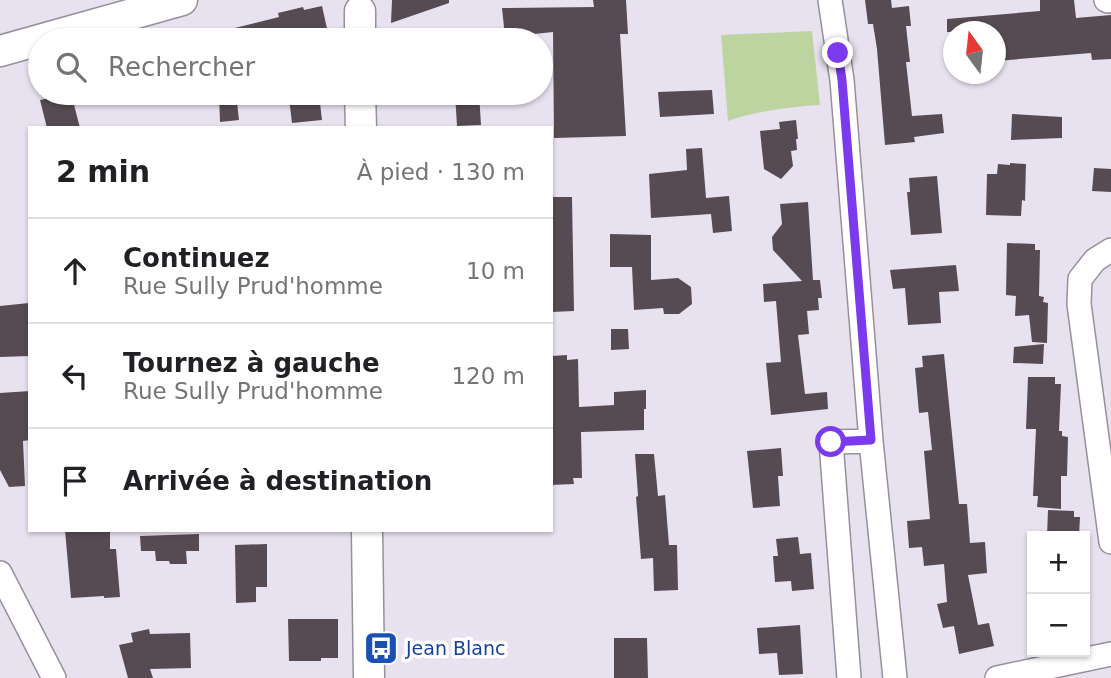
<!DOCTYPE html>
<html lang="fr">
<head>
<meta charset="utf-8">
<style>
	:root { --surface:#fff; --page:#f6f6f6; --text:#202124; --muted:#757577; --line:#e0e0e0 }
	body { margin:0; font-family:"DejaVu Sans",sans-serif; background:var(--page); color:var(--text) }
	.controls { position:absolute; right:21px; bottom:21px; display:grid; overflow:hidden; border-radius:0px; box-shadow:0 2px 5px #0004 }
	.controls button { width:63px; height:63px; display:grid; place-items:center; padding:0; border:0; border-bottom:2px solid var(--line); background:var(--surface); color:var(--text); font:35px sans-serif }
	.compass { position:absolute; left:943px; top:21px; width:63px; height:63px; border-radius:50%; background:var(--surface); box-shadow:0 2px 5px #0004; rotate:345deg }
	.stop { position:absolute; width:21px; height:21px; margin:-16px; border:5px solid #7c3aed; border-radius:50%; background:#fff }
	.stop.end { background:#7c3aed; border-color:#fff; box-shadow:0 2px 7px #0008 }
	.list { margin:0; padding:0; list-style:none }
	h2 { display:flex; justify-content:space-between; align-items:center; height:91px; margin:0; padding:0 28px; font-size:30px }
	h2 small { font-size:23px; font-weight:400; color:var(--muted) }
	.list li { display:grid; grid-template-columns:46px 1fr auto; gap:21px; align-items:center; box-sizing:border-box; height:105px; padding:0 28px; border-top:2px solid var(--line) }
	.list b { display:block; font-size:26px; white-space:nowrap }
	.list p { margin:0; font-size:23px; white-space:nowrap; color:var(--muted) }
	.list em { font-size:23px; font-style:normal; color:var(--muted) }
	.icon { flex:none; width:38px; height:38px; fill:none; stroke:currentColor; stroke-width:2; stroke-linecap:round; stroke-linejoin:round }
	.map { position:relative; flex:none; width:1111px; height:678px; overflow:hidden }
	.search { position:absolute; background:var(--surface); box-shadow:0 2px 5px #0004; left:28px; top:28px; width:525px; height:77px; display:flex; align-items:center; gap:18px; box-sizing:border-box; padding:0 24px; border-radius:38px; color:var(--muted); font-size:26px }
	.panel { position:absolute; background:var(--surface); box-shadow:0 2px 5px #0004; left:28px; top:126px; width:525px; height:406px; border-radius:0px }
	.map>svg:first-child { display:block }
	.green { fill:#bed4a0 }
	.building { fill:#574b53 }
	.lines { fill:none; stroke-linecap:round; stroke-linejoin:round }
	.minor-casing { stroke:#96909d; stroke-width:26 }
	.major-casing { stroke:#96909d; stroke-width:33 }
	.minor { stroke:#fff; stroke-width:23 }
	.major { stroke:#fff; stroke-width:30 }
	.route { stroke:#7c3aed; stroke-width:9 }
	.labels { text-anchor:middle; dominant-baseline:central; stroke-width:7; stroke-linejoin:round; paint-order:stroke }
	.transit-label { font-size:19px; fill:#164399; stroke:#fff; text-anchor:start }
</style>
</head>
<body>
<div class="map">
<svg width="1111" height="678" viewBox="0 0 1111 678">
	<rect width="100%" height="100%" fill="#e8e2f0"/>
	<path class="green" d="M812 31 820 105C789 107 757 111 728 121L721 35Z"/>
	<path class="building" d="M392 0H449V3L391 23Z
		M593 0H626L628 34H620L626 136 554 138 553 32 505 37 502 8 594 7Z
		M865 0H891L892 8 909 6 911 26H906L910 62H906L912 116 942 114 944 133 914 137 915 142 885 145 877 49 873 24H868Z
		M1040 0H1074L1076 18 1111 15V59L1092 60 1091 53 996 61V32H947V19L1040 11Z
		M322 6 328 33H326L328 40H212L211 34 279 17 278 13 303 7 304 10Z
		M712 90 714 114 660 117 658 92Z
		M71 93 80 128H47L40 100Z
		M219 93H236L239 120 220 122Z
		M455 93H479L481 125 457 126Z
		M319 95 322 120 292 123 289 98Z
		M1012 114 1062 117V138L1011 140Z
		M796 120 798 139H796L797 150 791 151 793 166 781 179 764 169 760 131 780 129 779 122Z
		M702 148 706 198 729 196 732 231 713 233 711 214 651 218 649 174 687 170 686 149Z
		M1010 163 1026 164 1025 201 1022 200 1021 216 986 215 987 174H997L998 164 1010 165Z
		M1094 168 1111 169V192L1092 191Z
		M937 176 942 233 911 235 907 192H910L909 178Z
		M551 197H572L574 311 551 312Z
		M808 202 813 280H820L822 298H818L819 310 807 311 809 334 798 335 805 394 827 392 828 409 771 415 766 363 781 362 776 301 764 302 763 284 802 281 773 250 772 237 782 224 780 204Z
		M610 234 651 235V280L678 278 691 287 692 304 679 314H664L663 308 634 310 632 267H610Z
		M1007 243 1035 244V250H1040L1039 296 1044 297 1043 302 1048 303 1047 343 1032 342 1029 315 1015 316 1016 296 1006 295Z
		M956 265 959 291 939 292 941 323 908 325 905 288 893 289 890 270Z
		M29 303 30 356 0 357V306Z
		M611 329H628L629 349 611 350Z
		M1044 344 1043 364 1013 363 1014 347Z
		M944 354 959 504H967L970 543 985 542 987 573 968 575 978 625 989 623 994 646 959 654 954 626 943 628 937 604 947 602 944 564 924 566 922 547 909 548 907 521 930 519 924 451 932 450 928 412 919 413 915 368 923 367 922 356Z
		M567 355V360L578 359 579 407 614 405V392L646 390V409H644V430L581 432 582 478H573L574 484 551 485V356Z
		M1028 377H1055V384H1061L1059 431H1062V436L1068 437 1067 476H1061V509L1037 507 1038 496H1033L1036 429H1026Z
		M30 391V440L23 441 25 486 9 487 0 470V393Z
		M781 448 783 476H778L780 506 753 508 747 451Z
		M635 454H654L658 496 665 495 669 545H677L678 590 654 591 653 558 641 559 636 497 638 496Z
		M1048 510 1074 511V517H1080L1079 536H1047Z
		M65 530H110V549H116L120 597 104 598V596L71 598Z
		M199 534V551H186L187 564H170L169 561H156L155 551H141L140 536Z
		M798 537 800 554 811 553 814 589 792 591 791 581 775 582 773 556H778L776 539Z
		M267 544V587H256V602L236 603 235 545Z
		M288 619H338V658H321V661H289Z
		M800 625 803 674 779 675 777 653 759 654 757 628Z
		M149 629 150 634 190 633 191 668 150 669 153 678H128L119 645 133 642 131 633Z
		M614 638H647L648 678H614Z"/>
	<g class="lines">
		<g class="minor-casing">
			<path id="minor" d="M830 0 842 80 871 441 895 678
				M1106 0 1108 1
				M1111 250 1095 260 1080 279 1079 304 1111 542
				M0 573 54 678
				M849 678 831 442 871 441
				M997 678 1111 654"/>
		</g>
		<g class="major-casing">
			<path id="major" d="M360 11V40
				M0 51 182 0
				M360 93 361 128
				M367 530 369 678"/>
		</g>
		<use href="#minor" class="minor"/>
		<use href="#major" class="major"/>
	</g>
	<g class="lines">
		<path class="route" d="M831 442 871 440 842 80 838 53"/>
	</g>
	<defs>
		<g id="bus-square" transform="scale(1.75)"><rect x="-9" y="-9" width="18" height="18" rx="4" fill="#1a4fb4" stroke="#fff"/><path d="M-5-6H5V4H4V6H2V4H-2V6H-4V4H-5ZM-3.5-4V0h7V-4ZM-3.5 1.2v1.5H-2V1.2ZM2 1.2v1.5H3.5V1.2Z" fill="#fff"/></g>
	</defs>
	<g fill-rule="evenodd">
		<use href="#bus-square" x="381" y="648"/>
	</g>
	<g class="labels">
		<g class="transit-label">
			<text x="406" y="648">Jean Blanc</text>
		</g>
	</g>
</svg>
<div class="controls">
<button>+</button>
<button>−</button>
</div>
<svg class="compass" viewBox="-18 -18 36 36"><path d="M0-13l5 13h-10z" fill="#e53935"/><path d="M0 13l5-13h-10z" fill="#757577"/></svg>
<div class="stop" style="left:831px;top:442px"></div>
<div class="stop end" style="left:838px;top:53px"></div>
<div class="search"><svg class="icon" aria-label="search" viewBox="0 0 24 24"><circle cx="10" cy="10" r="6"/><path d="M15 15l6 6"/></svg>Rechercher</div>
<section class="panel">
<h2>2 min<small>À pied · 130 m</small></h2>
<ul class="list">
<li><svg class="icon" aria-label="ahead" viewBox="0 0 24 24"><path d="M12 20V5M6 11l6-6 6 6"/></svg><div><b>Continuez</b><p>Rue Sully Prud'homme</p></div><em>10 m</em></li>
<li><svg class="icon" aria-label="left" viewBox="0 0 24 24"><path d="M17 20v-9H6M10 6l-5 5 5 5"/></svg><div><b>Tournez à gauche</b><p>Rue Sully Prud'homme</p></div><em>120 m</em></li>
<li><svg class="icon" aria-label="arrive" viewBox="0 0 24 24"><path d="M6 21V4h12l-3 4 3 4H6"/></svg><div><b>Arrivée à destination</b></div></li>
</ul>
</section>
</div>
</body>
</html>
